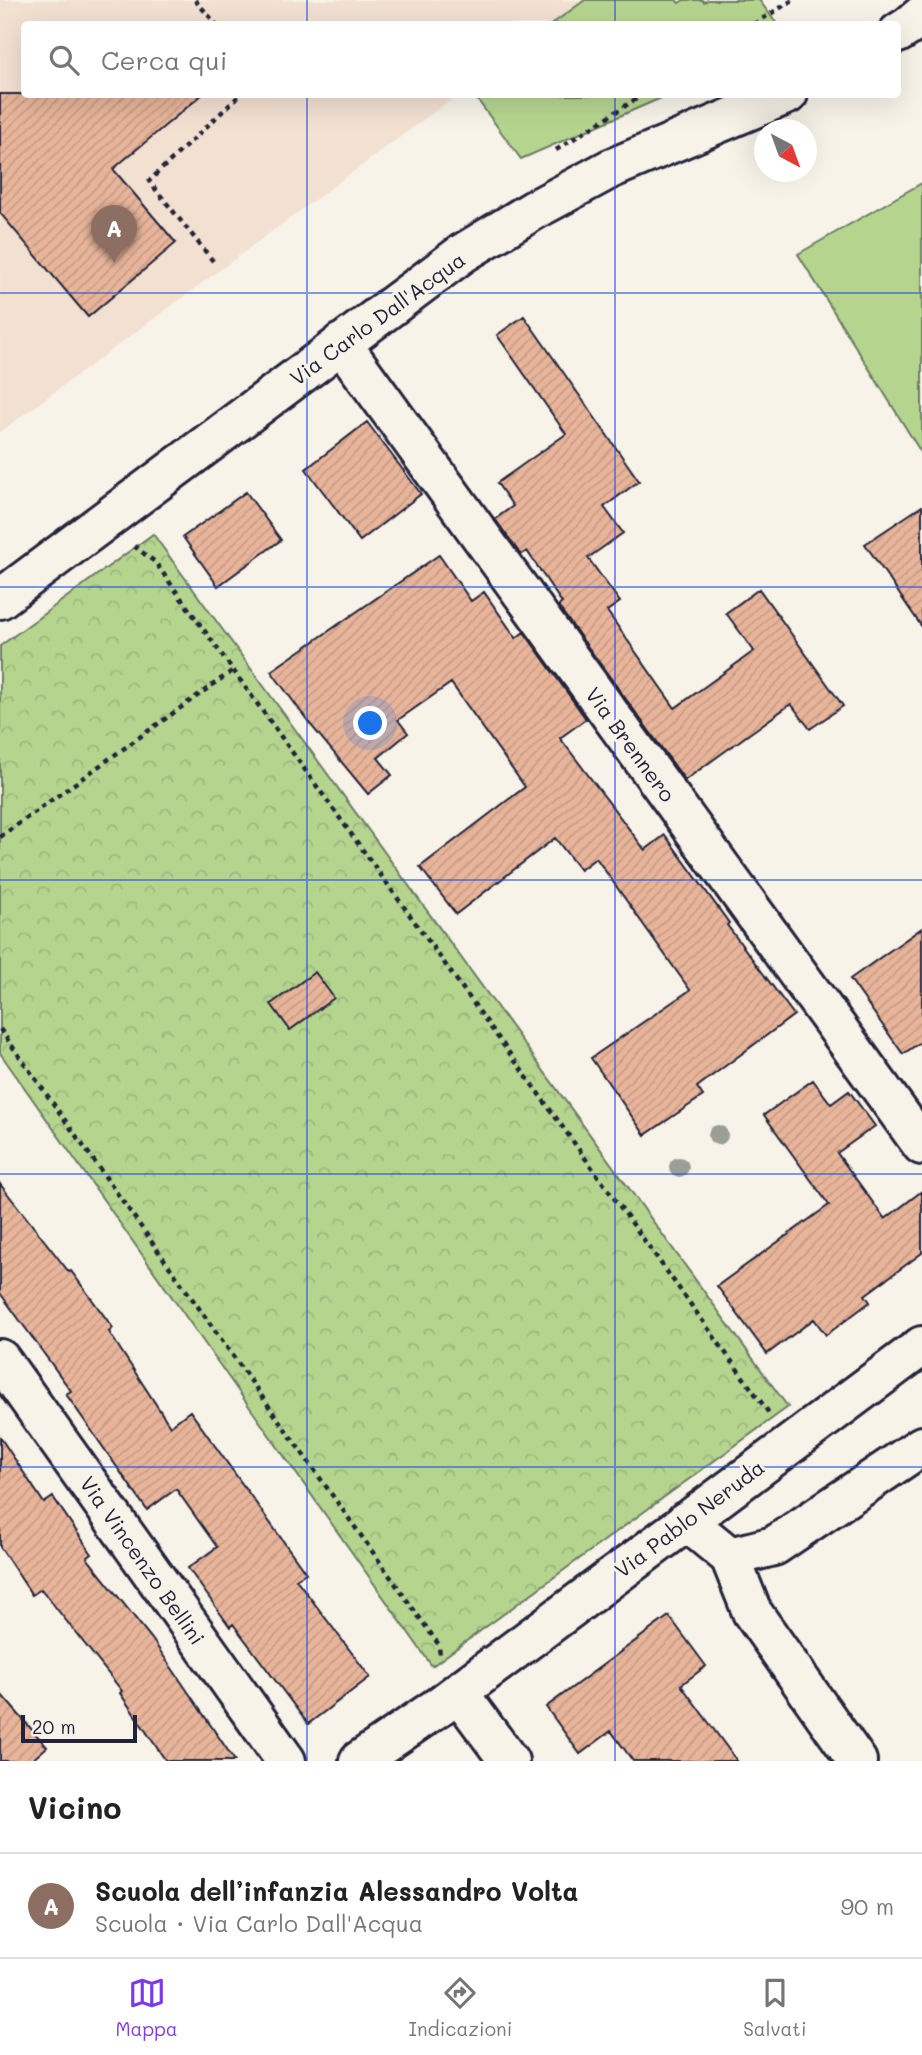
<!DOCTYPE html>
<html lang="it">
<head>
<meta charset="utf-8">
<style>
	:root { --surface:#fff; --page:#f6f6f6; --text:#222; --muted:#767676; --line:#e0e0e0; --accent:#7c3aed }
	body { margin:0; font-family:Mali,sans-serif; background:var(--page); color:var(--text) }
	.compass { position:absolute; left:754px; top:119px; width:63px; height:63px; border-radius:50%; background:var(--surface); box-shadow:0 7px 28px #0002; rotate:139deg }
	.scale { position:absolute; left:21px; bottom:18px; width:116px; box-sizing:border-box; padding-left:7px; border:4px solid #22223b; border-top:0; font-size:19px; line-height:24px; white-space:nowrap; color:#22223b; -webkit-text-stroke:5px #f7f3e8; paint-order:stroke }
	.you { position:absolute; left:371px; top:724px; width:24px; height:24px; margin:-18px; border:5px solid #fff; border-radius:50%; background:#1a73e8; box-shadow:0 0 0 10px #1a73e833 }
	.badge { display:grid; place-items:center; width:46px; height:46px; border-radius:50%; background:var(--accent); color:#fff; font-size:23px; font-weight:700 }
	.pin { position:absolute; translate:-50% -58px; filter:drop-shadow(0 2px 4px #0008) }
	.pin::after { content:''; position:absolute; top:37px; width:24px; height:21px; background:inherit; clip-path:polygon(0 0,100% 0,50% 100%) }
	.list { margin:0; padding:0; list-style:none }
	h2 { display:flex; justify-content:space-between; align-items:center; height:91px; margin:0; padding:0 28px; font-size:30px }
	h2 small { font-size:23px; font-weight:400; color:var(--muted) }
	.list li { display:grid; grid-template-columns:46px 1fr auto; gap:21px; align-items:center; box-sizing:border-box; height:105px; padding:0 28px; border-top:2px solid var(--line) }
	.list b { display:block; font-size:26px; white-space:nowrap }
	.list p { margin:0; font-size:23px; white-space:nowrap; color:var(--muted) }
	.list em { font-size:23px; font-style:normal; color:var(--muted) }
	.icon { flex:none; width:38px; height:38px; fill:none; stroke:currentColor; stroke-width:2; stroke-linecap:round; stroke-linejoin:round }
	.map { position:relative; flex:none; width:922px; height:1761px; overflow:hidden }
	.search { position:absolute; background:var(--surface); box-shadow:0 7px 28px #0002; left:21px; right:21px; top:21px; height:77px; display:flex; align-items:center; gap:18px; box-sizing:border-box; padding:0 24px; border-radius:7px; color:var(--muted); font-size:26px }
	.sheet { height:196px; background:var(--surface) }
	nav { display:flex; justify-content:space-around; align-items:center; box-sizing:border-box; height:98px; border-top:2px solid var(--line); background:var(--surface); font-size:19px; color:var(--muted) }
	nav a { display:grid; justify-items:center; gap:4px }
	nav .on { color:var(--accent) }
	.map>svg:first-child { display:block }
	.built { fill:#f2e0d1 }
	.grass { fill:#b5d58f; stroke:#6c7c65; stroke-width:2 }
	.park { fill:url(#park-crowns); stroke:#6c7c65; stroke-width:2 }
	.building { fill:url(#building-hatch); stroke:#22223b; stroke-width:2 }
	.lines { fill:none; stroke-linecap:round; stroke-linejoin:round }
	.minor-casing { stroke:#22223b; stroke-width:44 }
	.path { stroke:#22223b; stroke-width:4.5; stroke-dasharray:5 5; stroke-linecap:butt }
	.minor { stroke:#f7f3e8; stroke-width:38 }
	.tree { fill:#9a9e97 }
	.grid { fill:none; stroke:#1d4ed8; stroke-width:2; stroke-opacity:0.55 }
	.labels { text-anchor:middle; dominant-baseline:central; stroke-width:6; stroke-linejoin:round; paint-order:stroke }
	.street-label { font-size:21px; fill:#22223b; stroke:#f7f3e8 }
</style>
</head>
<body>
<div class="map">
<svg width="922" height="1761" viewBox="0 0 922 1761">
	<defs>
		<pattern id="park-crowns" width="20" height="18" patternUnits="userSpaceOnUse" patternTransform="scale(1.75)"><rect width="20" height="18" fill="#b5d58f"/><path d="M2 6a3 3 0 1 1 6 0M12 15a3 3 0 1 1 6 0" fill="none" stroke="#9bb77c"/></pattern>
		<pattern id="building-hatch" width="6" height="6" patternUnits="userSpaceOnUse" patternTransform="scale(1.75)"><rect width="6" height="6" fill="#e8b59a"/><path d="M-1 1l2-2M0 6l6-6M5 7l2-2" fill="none" stroke="#c79b86"/></pattern>
	</defs>
	<rect width="100%" height="100%" fill="#f7f3e8"/>
	<filter id="ink" filterUnits="userSpaceOnUse"><feTurbulence type="fractalNoise" baseFrequency=".0143" numOctaves="2"/><feDisplacementMap in="SourceGraphic" scale="14" xChannelSelector="R" yChannelSelector="G"/><feConvolveMatrix kernelMatrix="1 2 1 2 8 2 1 2 1" color-interpolation-filters="sRGB"/></filter>
	<g filter="url(#ink)">
		<path class="built" d="M0 0H585L552 24H24V94L457 95 0 432Z"/>
		<path class="grass" d="M585 0H676L679 3 684 0H702L704 2 708 0H759L777 24H552Z
			M474 95H668L521 159Z
			M922 183V454L798 254Z"/>
		<path class="park" d="M153 534 788 1407 432 1666 0 1053V646Z"/>
		<path class="building" d="M0 94H203L113 169 176 243 88 317 0 213Z
			M524 316 639 481 604 507 623 533 588 558 620 602 607 611 675 708 754 651 726 613 759 589 843 706 810 729 791 704 685 780 558 606 562 603 527 551 521 555 495 519 513 506 497 483 566 434 497 335Z
			M367 422 421 494 360 541 306 469Z
			M246 492 281 540 218 586 183 537Z
			M922 506V627L865 544Z
			M439 555 471 601 484 592 516 638 524 632 586 719 560 738 645 850 665 835 729 923 727 925 794 1015 697 1087 703 1096 645 1135 591 1058 690 990 596 858 580 870 555 838 456 914 420 867 525 787 451 683 398 720 408 733 378 758 392 775 368 794 310 724 271 671Z
			M922 928V1041L903 1054 850 979Z
			M315 972 334 998 290 1030 271 1004Z
			M813 1080 831 1104 849 1091 875 1126 837 1153 885 1219 922 1191V1253L865 1295 870 1302 826 1335 814 1319 767 1354 717 1286 829 1205 764 1115Z
			M0 1184 69 1272 71 1271 113 1328 109 1332 170 1426 190 1411 306 1573 296 1579 370 1677 308 1724 233 1624 230 1627 188 1568 217 1547 176 1489 147 1510 66 1394 71 1391 0 1293Z
			M0 1437 44 1503 53 1497 92 1554 87 1558 152 1639 235 1761H166L120 1693 122 1691 41 1589 32 1595 0 1547Z
			M669 1616 706 1666 681 1685 737 1761H633L611 1731 580 1754 546 1707Z
			M0 1693 47 1747 31 1761H0Z"/>
		<g class="lines">
			<g class="minor-casing">
				<path id="minor" d="M898 33 909 26 922 15
					M341 343 922 1145
					M0 599 463 253 534 210 610 169 788 94
					M0 1359 286 1761
					M686 1521 730 1557 774 1546 922 1446
					M730 1557 752 1612 857 1761
					M458 1692 509 1761
					M359 1761 441 1705 922 1346"/>
			</g>
			<path class="path" d="M195 0 216 24
				M754 24 793 0
				M556 150 644 94
				M213 261 149 181 241 94
				M134 546 155 562 769 1413
				M0 837 232 671
				M0 1029 439 1645 440 1658"/>
			<use href="#minor" class="minor"/>
		</g>
		<g class="tree">
			<circle cx="718" cy="1135" r="10"/>
			<circle cx="679" cy="1167" r="10"/>
		</g>
	</g>
	<path class="grid" d="M307 0V24M615 0V24M307 94V1761M615 94V1761M0 293H922M0 587H922M0 880H922M0 1174H922M0 1467H922"/>
	<g class="labels">
		<g class="street-label">
			<text transform="translate(377 318) rotate(-36)">Via Carlo Dall'Acqua</text>
			<text transform="translate(631 744) rotate(54)">Via Brennero</text>
			<text transform="translate(689 1518) rotate(-37)">Via Pablo Neruda</text>
			<text transform="translate(143 1560) rotate(55)">Via Vincenzo Bellini</text>
		</g>
	</g>
</svg>
<svg class="compass" viewBox="-18 -18 36 36"><path d="M0-13l5 13h-10z" fill="#e53935"/><path d="M0 13l5-13h-10z" fill="#767676"/></svg>
<div class="scale">20 m</div>
<div class="you"></div>
<div class="pin badge" style="left:114px;top:263px;background:#8d6e63">A</div>
<div class="search"><svg class="icon" aria-label="search" viewBox="0 0 24 24"><circle cx="10" cy="10" r="6"/><path d="M15 15l6 6"/></svg>Cerca qui</div>
</div>
<section class="sheet">
<h2>Vicino<small></small></h2>
<ul class="list">
<li><span class="badge" style="background:#8d6e63">A</span><div><b>Scuola dell’infanzia Alessandro Volta</b><p>Scuola · Via Carlo Dall'Acqua</p></div><em>90 m</em></li>
</ul>
</section>
<nav>
<a class="on"><svg class="icon" aria-label="map" viewBox="0 0 24 24"><path d="M3 6l6-2 6 2 6-2v14l-6 2-6-2-6 2zM9 4v14M15 6v14"/></svg>Mappa</a>
<a><svg class="icon" aria-label="directions" viewBox="0 0 24 24"><path d="M12 3l9 9-9 9-9-9zM9 14v-3h6M13 9l2 2-2 2"/></svg>Indicazioni</a>
<a><svg class="icon" aria-label="saved" viewBox="0 0 24 24"><path d="M7 4h10v16l-5-4-5 4z"/></svg>Salvati</a>
</nav>
</body>
</html>
